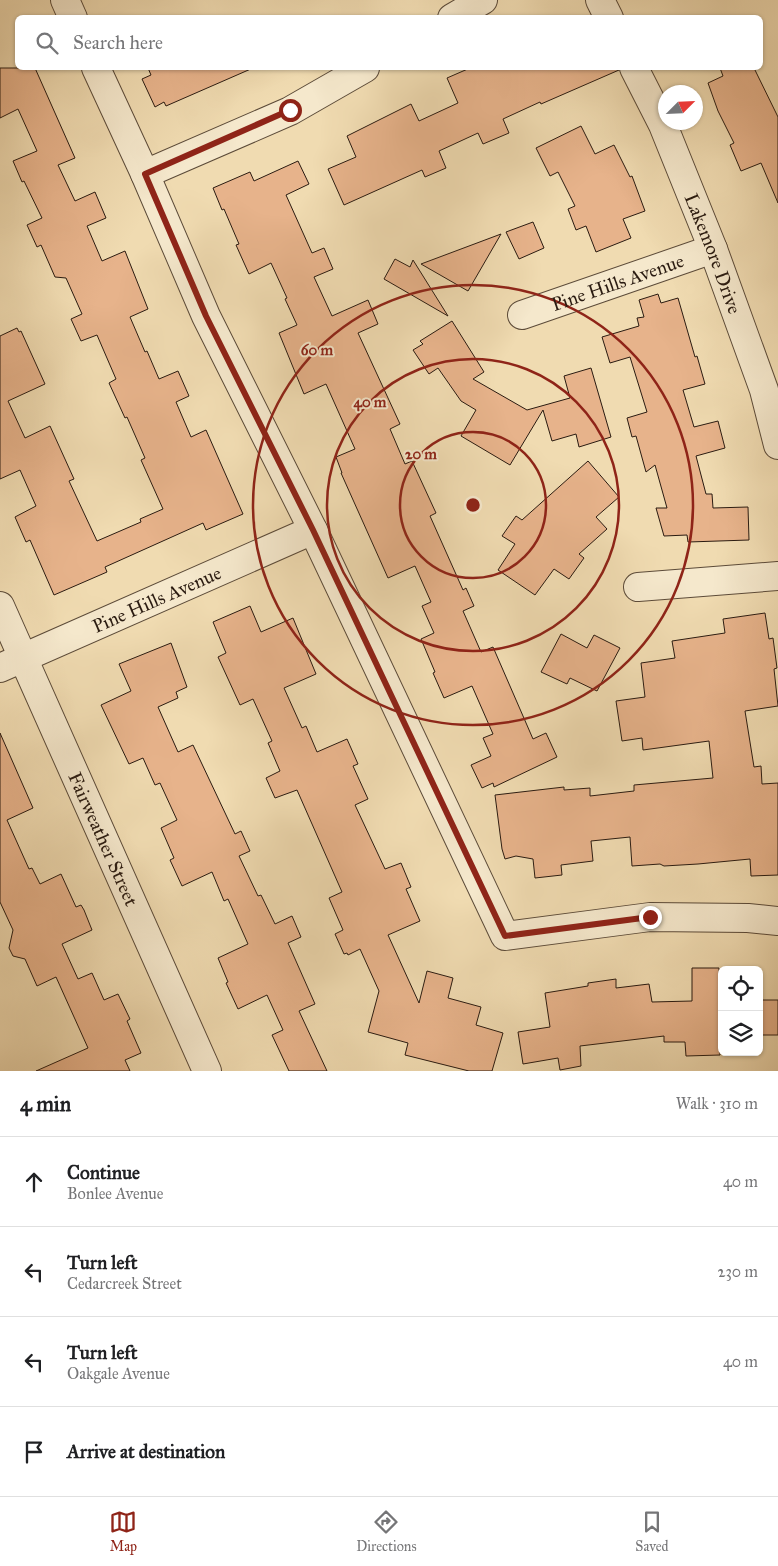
<!DOCTYPE html>
<html lang="en">
<head>
<meta charset="utf-8">
<style>
	:root { --surface:#fff; --page:#f2f2f2; --text:#202124; --muted:#757577; --line:#e0e0e0; --accent:#8f2418 }
	body { margin:0; font-family:"IM FELL Great Primer",serif; background:var(--page); color:var(--text) }
	.controls { position:absolute; right:15px; bottom:15px; display:grid; overflow:hidden; border-radius:8px; box-shadow:0 1px 4px #0004 }
	.controls button { width:45px; height:45px; display:grid; place-items:center; padding:0; border:0; border-bottom:1px solid var(--line); background:var(--surface); color:var(--text); font:25px sans-serif }
	.compass { position:absolute; left:658px; top:85px; width:45px; height:45px; border-radius:50%; background:var(--surface); box-shadow:0 1px 4px #0004; rotate:66deg }
	.stop { position:absolute; width:15px; height:15px; margin:-11px; border:4px solid #8f2418; border-radius:50%; background:#fff }
	.stop.end { background:#8f2418; border-color:#fff; box-shadow:0 1px 5px #0008 }
	.list { margin:0; padding:0; list-style:none }
	h2 { display:flex; justify-content:space-between; align-items:center; height:65px; margin:0; padding:0 20px; font-size:21px }
	h2 small { font-size:16px; font-weight:400; color:var(--muted) }
	.list li { display:grid; grid-template-columns:32px 1fr auto; gap:15px; align-items:center; box-sizing:border-box; height:90px; padding:0 20px; border-top:1px solid var(--line) }
	.list b { display:block; font-size:19px; white-space:nowrap }
	.list p { margin:0; font-size:16px; white-space:nowrap; color:var(--muted) }
	.list em { font-size:16px; font-style:normal; color:var(--muted) }
	.icon { flex:none; width:28px; height:28px; fill:none; stroke:currentColor; stroke-width:2; stroke-linecap:round; stroke-linejoin:round }
	.map { position:relative; flex:none; width:778px; height:1071px; overflow:hidden }
	.search { position:absolute; background:var(--surface); box-shadow:0 1px 4px #0004; left:15px; right:15px; top:15px; height:55px; display:flex; align-items:center; gap:12px; box-sizing:border-box; padding:0 18px; border-radius:8px; color:var(--muted); font-size:19px }
	.sheet { height:425px; background:var(--surface) }
	nav { display:flex; justify-content:space-around; align-items:center; box-sizing:border-box; height:70px; border-top:1px solid var(--line); background:var(--surface); font-size:14px; color:var(--muted) }
	nav a { display:grid; justify-items:center; gap:2px }
	nav .on { color:var(--accent) }
	.map>svg:first-child { display:block }
	.building { fill:#e7b38b; stroke:#2a1b11 }
	.lines { fill:none; stroke-linecap:round; stroke-linejoin:round }
	.minor-casing { stroke:#5c4b39; stroke-width:30 }
	.minor { stroke:#f5e8cc; stroke-width:28 }
	.route { stroke:#8f2418; stroke-width:6 }
	.ring { fill:none; stroke:#8f2418; stroke-width:2.5 }
	.labels { text-anchor:middle; dominant-baseline:central; stroke-width:4; stroke-linejoin:round; paint-order:stroke }
	.street-label { font-size:19px; fill:#2a1b11; stroke:#f5e8cc }
	.centre { fill:#8f2418; stroke:#f5e8cc; stroke-width:2.5 }
	.ring-label { font-size:15px; text-anchor:middle; font-weight:bold; fill:#8f2418; stroke:#f5e8cc; stroke-width:4; stroke-linejoin:round; paint-order:stroke }
</style>
</head>
<body>
<div class="map">
<svg width="778" height="1071" viewBox="0 0 778 1071">
	<rect width="100%" height="100%" fill="#f0dbb1"/>
	<filter id="stains"><feTurbulence type="fractalNoise" baseFrequency=".004" numOctaves="4"/><feColorMatrix values="0 0 0 0 .2 0 0 0 0 .09 0 0 0 0 .02 0 0 0 .5 -.17"/></filter>
	<radialGradient id="worn" r=".72"><stop offset=".6" stop-color="#630" stop-opacity="0"/><stop offset="1" stop-color="#630" stop-opacity=".3"/></radialGradient>
	<path class="building" d="M0 68H35L75 158 58 165 75 201 95 192 106 218 87 226 102 261 125 251 148 309 130 317 145 352 147 351 159 379 178 371 189 396 176 402 191 437 206 430 243 514 206 530 203 523 105 567 107 572 54 595 30 540 26 542 15 517 36 506 20 470 0 479V336L17 328 19 332 21 331 45 384 8 401 25 438 50 426 74 479 69 481 97 541 141 522 140 519 163 509 141 460 145 458 127 417 125 418 109 383 116 379 97 335 81 341 71 319 82 314 66 278 55 277 41 245 37 247 27 225 42 218 24 181 22 182 13 161 37 151 18 109 0 118Z
		M148 68H253L166 106 164 102 155 107 142 79 151 75Z
		M470 68H618L619 70 541 104 540 102 503 119 509 133 483 144 478 133 439 151 446 168 425 177 422 170 344 205 328 169 356 157 347 136 411 104 419 121 458 103 447 78Z
		M720 68H754L778 117V203L761 163 741 171 730 145 734 143 718 111 708 83 723 76Z
		M581 126 595 154 614 145 630 177 632 176 645 211 623 219 631 238 596 252 586 226 576 230 568 209 575 206 558 172 550 176 536 148Z
		M298 161 309 184 286 195 312 253 324 248 333 269 314 277 332 316 368 300 378 324 358 333 400 424 390 429 405 464 412 461 436 513 430 516 463 590 466 588 474 606 463 611 481 652 493 647 533 739 546 733 557 757 494 787 493 783 482 788 471 765 491 756 483 738 493 734 472 686 444 698 433 673 435 672 421 639 434 633 422 606 431 602 415 566 388 578 341 473H342L336 457 355 449 326 384 304 394 279 333 297 325 285 299 287 298 271 263 249 274 236 245 239 244 224 209 222 210 213 188 250 172 254 181Z
		M533 222 544 248 519 259 506 232Z
		M501 234 468 291 421 264Z
		M395 259 410 267 413 260 448 316 384 279Z
		M658 294 661 303 678 298 695 357 697 356 705 384 683 390 694 427 718 421 725 448 696 456 706 494H712L713 508 748 507 749 540 688 542 687 535 664 536 656 508H667L655 465 646 472 636 436 632 437 627 418 647 412 630 357 610 363 602 337 639 326 637 318 644 317 639 300Z
		M452 321 484 372 473 379 527 410 570 398 564 376 591 368 611 437 579 447 576 434 552 441 543 410 510 465 461 436 476 410 461 401 438 368 429 374 413 350 423 344 420 341Z
		M588 461 619 497 596 517 607 529 579 554 584 558 569 579 554 569 535 595 498 570 515 544 502 536 516 516 522 520Z
		M250 606 261 632 293 618 316 674 284 688 302 728 306 726 317 752 347 739 358 764 353 766 368 799 355 805 385 869 401 863 411 887 406 889 420 921 388 935 419 1003 427 971 453 978 448 998 481 1007 476 1025 503 1033 492 1071H469L405 1055 408 1043 368 1032 379 991 360 949 348 955 347 953 344 954 335 934 343 930 329 898 342 892 297 790 275 798 266 778 280 771 268 743 272 741 253 699 240 705 218 657 226 653 213 622Z
		M765 613 769 639 773 638 777 668 774 669 778 706 745 711 754 767 761 766 762 784 778 783V875L751 876 750 859 698 864 664 866 660 864 632 866 630 837 591 841 593 861 561 865 562 875 535 878 533 859 516 856 505 859 502 849 495 795 564 787V790L590 788V796L634 791V785L713 778 709 741 643 750 642 738 622 741 616 701 645 697 641 663 675 658 672 641 725 633 723 619Z
		M561 634 587 648 594 635 620 648 597 691 570 678 567 684 541 672Z
		M171 643 187 687 176 692 178 698 158 707 178 752 193 745 235 834 241 831 250 851 239 856 258 896 261 895 275 924 292 916 301 937 288 943 315 1004 299 1011 327 1071H289L272 1035 283 1030 267 995 238 1009 226 983 228 982 218 958 248 944 228 899 224 901 212 872 182 886 170 860 174 858 161 828 177 820 160 783 155 785 143 758 129 764 101 705 131 691 119 664Z
		M0 733 33 808 7 820 29 869 32 868 40 884 61 874 76 907 81 905 84 910 92 930 62 944 78 979 92 973 104 1000 118 994 130 1019 127 1021 141 1053 125 1060 130 1071H36L88 1048 56 977 37 986 25 959 13 956 9 948 13 930 0 902Z
		M692 968H719L720 1055 686 1056 685 1042H664V1036L580 1046 581 1066 560 1070 558 1058 523 1064 518 1032 550 1027 545 993 588 986V983L616 979V988L649 984 652 1002 692 1001Z
		M759 1000H778V1035H759Z"/>
	<g class="lines">
		<g class="minor-casing">
			<g id="minor">
				<path d="M65 0 73 18"/>
				<path d="M600 0 609 18"/>
				<path d="M452 18 483 0"/>
				<path d="M96 68 145 174 206 316 313 530 505 936 650 917 748 918 778 921"/>
				<path id="s1" d="M634 68 663 125 713 249 764 390 778 445"/>
				<path d="M145 174 290 111 365 68"/>
				<path id="s2" d="M522 315 713 249"/>
				<path d="M638 587 778 576"/>
				<path id="s3" d="M0 606 207 1071"/>
				<path id="s4" d="M0 668 313 530"/>
			</g>
		</g>
		<use href="#minor" class="minor"/>
	</g>
	<g class="lines">
		<path class="route" d="M290 110 145 174 206 316 313 530 505 936 650 917"/>
	</g>
	<g class="ring">
		<circle cx="473" cy="505" r="73"/>
		<circle cx="473" cy="505" r="146"/>
		<circle cx="473" cy="505" r="220"/>
	</g>
	<g class="labels">
		<g class="street-label">
			<text stroke="none"><textPath href="#s1" startOffset="202">Lakemore Drive</textPath></text>
			<text stroke="none"><textPath href="#s2" startOffset="101">Pine Hills Avenue</textPath></text>
			<text stroke="none"><textPath href="#s4" startOffset="171">Pine Hills Avenue</textPath></text>
			<text stroke="none"><textPath href="#s3" startOffset="255">Fairweather Street</textPath></text>
		</g>
	</g>
	<circle cx="473" cy="505" r="8" class="centre"/>
	<g class="ring-label">
		<text x="317" y="355">60 m</text>
		<text x="370" y="407">40 m</text>
		<text x="421" y="459">20 m</text>
	</g>
	<rect width="100%" height="100%" filter="url(#stains)"/>
	<rect width="100%" height="100%" fill="url(#worn)"/>
</svg>
<div class="controls">
<button><svg class="icon" aria-label="locate" viewBox="0 0 24 24"><circle cx="12" cy="12" r="6"/><path d="M12 2v4M12 18v4M2 12h4M18 12h4"/></svg></button>
<button><svg class="icon" aria-label="layers" viewBox="0 0 24 24"><path d="M12 4l9 5-9 5-9-5zM3 14l9 5 9-5"/></svg></button>
</div>
<svg class="compass" viewBox="-18 -18 36 36"><path d="M0-13l5 13h-10z" fill="#e53935"/><path d="M0 13l5-13h-10z" fill="#757577"/></svg>
<div class="stop" style="left:290px;top:110px"></div>
<div class="stop end" style="left:650px;top:917px"></div>
<div class="search"><svg class="icon" aria-label="search" viewBox="0 0 24 24"><circle cx="10" cy="10" r="6"/><path d="M15 15l6 6"/></svg>Search here</div>
</div>
<section class="sheet">
<h2>4 min<small>Walk · 310 m</small></h2>
<ul class="list">
<li><svg class="icon" aria-label="ahead" viewBox="0 0 24 24"><path d="M12 20V5M6 11l6-6 6 6"/></svg><div><b>Continue</b><p>Bonlee Avenue</p></div><em>40 m</em></li>
<li><svg class="icon" aria-label="left" viewBox="0 0 24 24"><path d="M17 20v-9H6M10 6l-5 5 5 5"/></svg><div><b>Turn left</b><p>Cedarcreek Street</p></div><em>230 m</em></li>
<li><svg class="icon" aria-label="left" viewBox="0 0 24 24"><path d="M17 20v-9H6M10 6l-5 5 5 5"/></svg><div><b>Turn left</b><p>Oakgale Avenue</p></div><em>40 m</em></li>
<li><svg class="icon" aria-label="arrive" viewBox="0 0 24 24"><path d="M6 21V4h12l-3 4 3 4H6"/></svg><div><b>Arrive at destination</b></div></li>
</ul>
</section>
<nav>
<a class="on"><svg class="icon" aria-label="map" viewBox="0 0 24 24"><path d="M3 6l6-2 6 2 6-2v14l-6 2-6-2-6 2zM9 4v14M15 6v14"/></svg>Map</a>
<a><svg class="icon" aria-label="directions" viewBox="0 0 24 24"><path d="M12 3l9 9-9 9-9-9zM9 14v-3h6M13 9l2 2-2 2"/></svg>Directions</a>
<a><svg class="icon" aria-label="saved" viewBox="0 0 24 24"><path d="M7 4h10v16l-5-4-5 4z"/></svg>Saved</a>
</nav>
</body>
</html>
